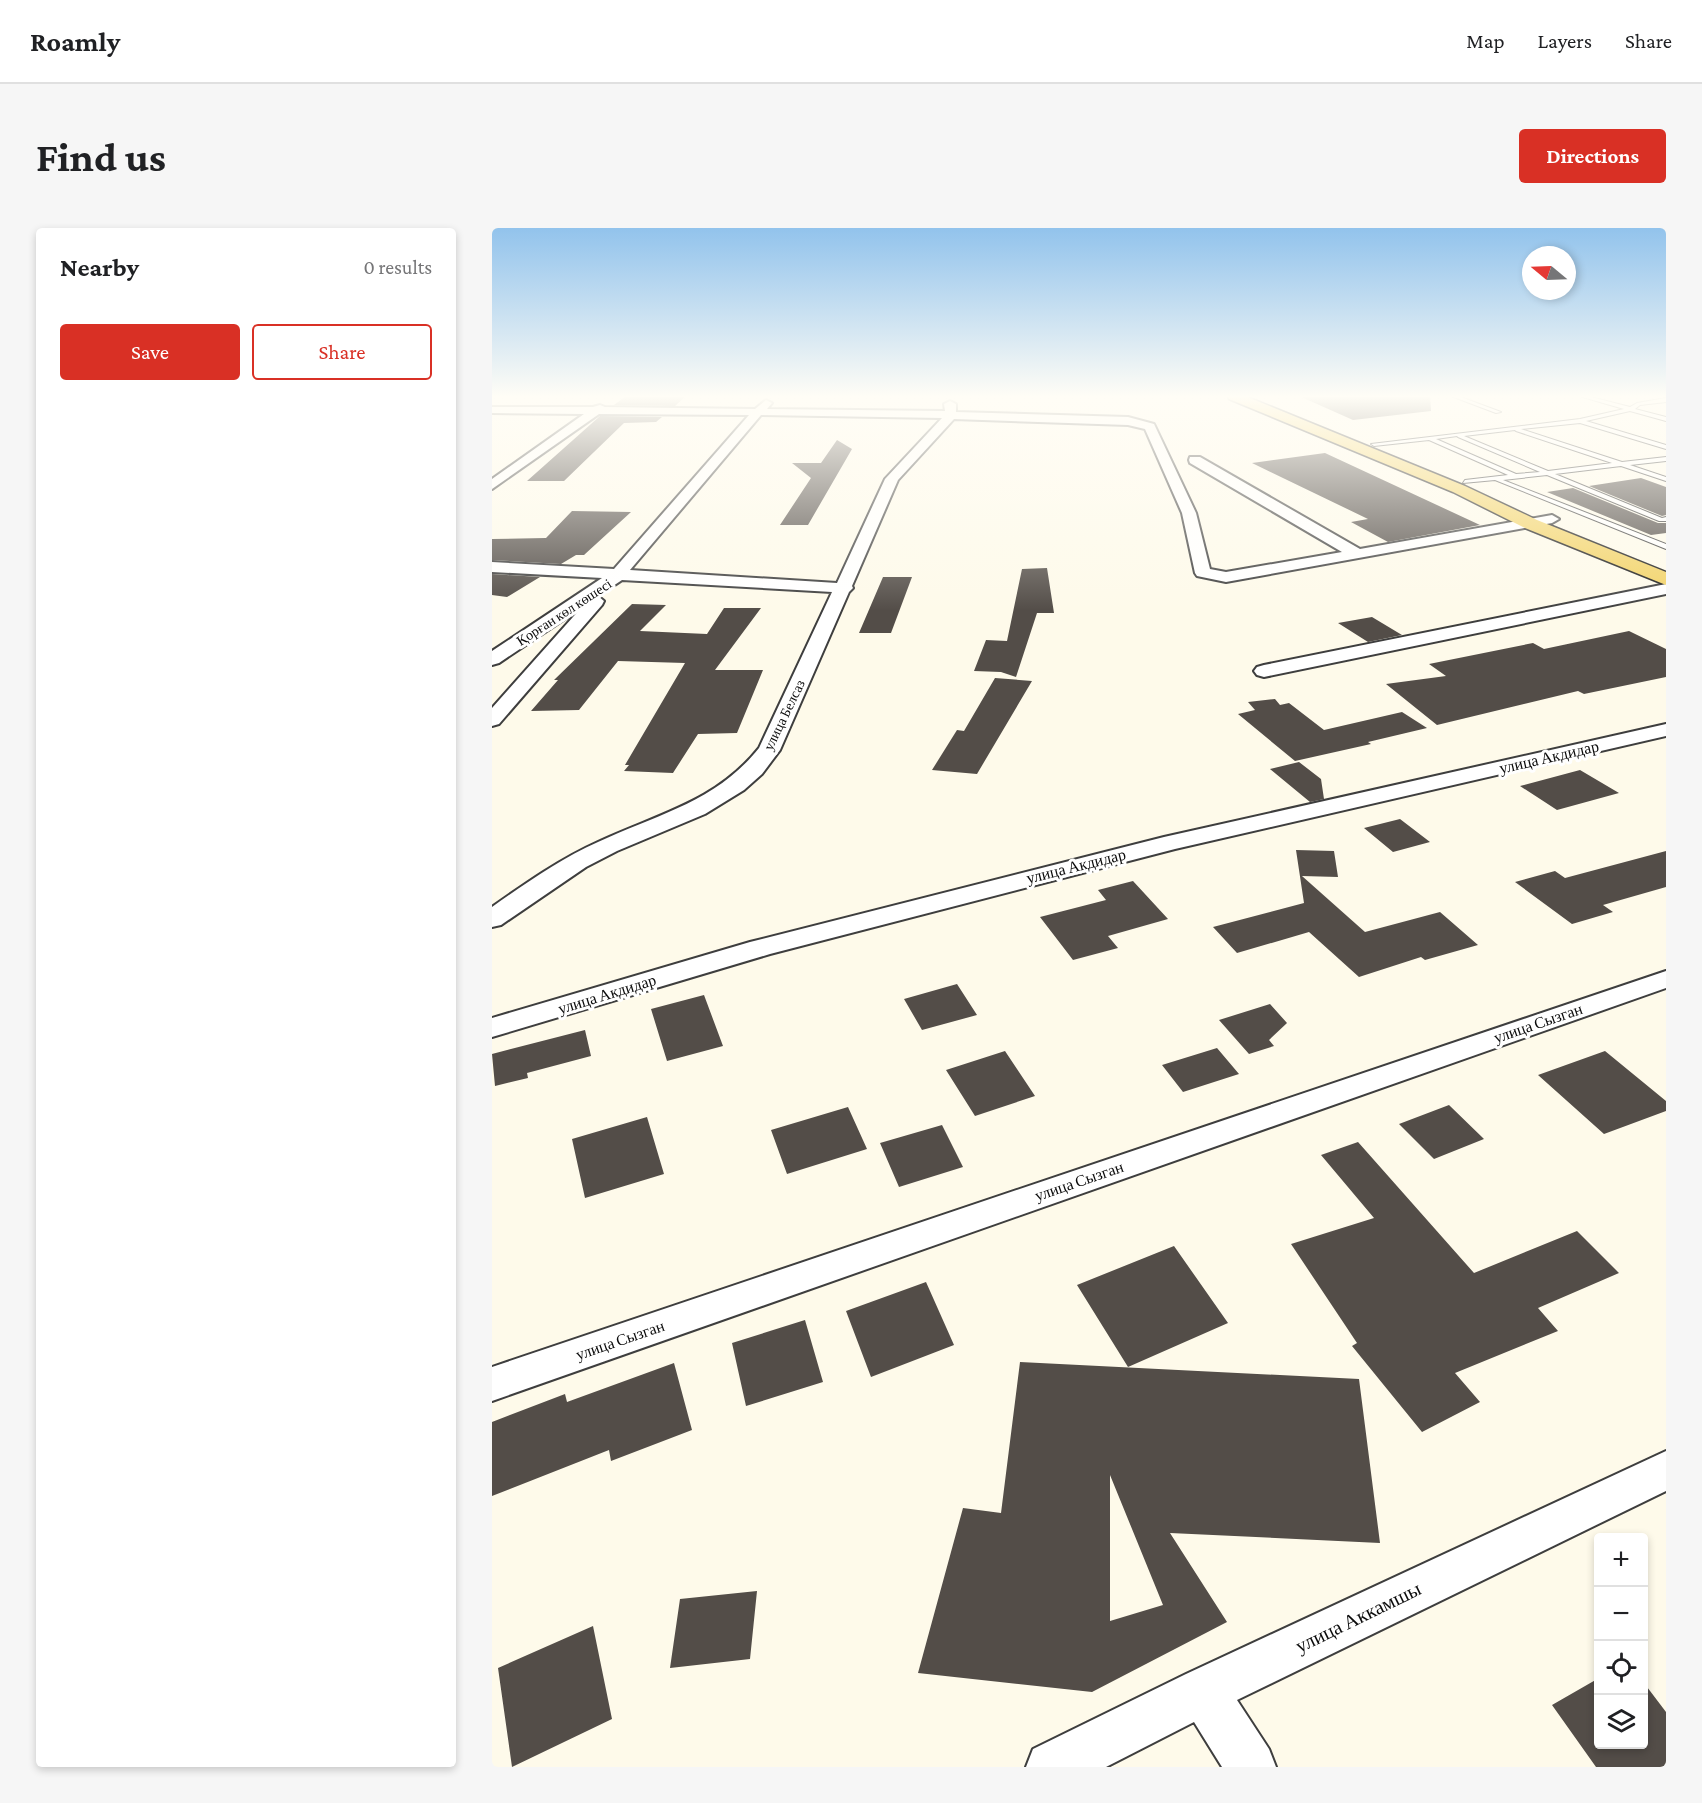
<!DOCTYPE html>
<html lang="en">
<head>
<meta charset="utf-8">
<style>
	:root { --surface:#fff; --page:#f6f6f6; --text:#202124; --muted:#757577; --line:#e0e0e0; --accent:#d93025 }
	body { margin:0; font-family:"Crimson Pro",serif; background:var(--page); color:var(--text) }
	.controls { position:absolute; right:18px; bottom:18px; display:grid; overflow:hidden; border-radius:6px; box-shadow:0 3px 9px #0003 }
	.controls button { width:54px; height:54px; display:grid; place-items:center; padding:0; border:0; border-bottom:2px solid var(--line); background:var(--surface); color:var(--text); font:30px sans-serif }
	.compass { position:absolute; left:1030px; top:18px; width:54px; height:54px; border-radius:50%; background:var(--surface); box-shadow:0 3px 9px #0003; rotate:289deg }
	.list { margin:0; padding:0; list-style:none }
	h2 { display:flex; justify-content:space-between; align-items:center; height:78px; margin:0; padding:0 24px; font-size:26px }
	h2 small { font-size:20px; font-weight:400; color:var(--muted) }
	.actions { display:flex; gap:12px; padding:18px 24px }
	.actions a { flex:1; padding:14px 0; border:2px solid var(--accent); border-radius:6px; text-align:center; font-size:21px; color:var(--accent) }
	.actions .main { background:var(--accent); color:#fff }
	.icon { flex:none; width:33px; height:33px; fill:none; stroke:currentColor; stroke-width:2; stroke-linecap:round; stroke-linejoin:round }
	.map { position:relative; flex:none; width:1174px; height:1539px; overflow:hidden; border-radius:6px }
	header { display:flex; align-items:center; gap:36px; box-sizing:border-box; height:84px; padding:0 30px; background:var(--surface); border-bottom:2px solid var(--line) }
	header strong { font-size:28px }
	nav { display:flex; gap:33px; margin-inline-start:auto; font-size:21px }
	.intro { display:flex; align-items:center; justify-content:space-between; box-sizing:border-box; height:144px; padding:0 36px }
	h1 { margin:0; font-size:42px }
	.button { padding:15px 27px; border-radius:6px; background:var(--accent); color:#fff; font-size:21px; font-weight:700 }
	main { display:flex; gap:36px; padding:0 36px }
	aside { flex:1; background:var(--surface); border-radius:6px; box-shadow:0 3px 9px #0003 }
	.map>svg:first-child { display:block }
	.building { fill:#534d48; fill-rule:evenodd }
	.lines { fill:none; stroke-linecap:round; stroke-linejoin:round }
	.lane-casing { stroke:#3e3e3e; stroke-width:2 }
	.street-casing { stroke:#3e3e3e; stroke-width:4 }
	.primary-casing { stroke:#1c1c1c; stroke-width:3 }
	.lane { fill:#fff; fill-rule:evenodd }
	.street { fill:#fff; fill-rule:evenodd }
	.primary { fill:#f2d266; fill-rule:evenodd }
	.labels { text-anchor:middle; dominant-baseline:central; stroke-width:6; stroke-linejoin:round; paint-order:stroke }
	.far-street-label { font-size:14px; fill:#0b0b0b; stroke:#fff }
	.street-label { font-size:16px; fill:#0b0b0b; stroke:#fff }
	.near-street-label { font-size:20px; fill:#0b0b0b; stroke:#fff }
</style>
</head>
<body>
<header>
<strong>Roamly</strong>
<nav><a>Map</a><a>Layers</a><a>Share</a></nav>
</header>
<div class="intro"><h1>Find us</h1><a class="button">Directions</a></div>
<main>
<aside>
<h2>Nearby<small>0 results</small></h2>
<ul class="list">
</ul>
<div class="actions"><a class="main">Save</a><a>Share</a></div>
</aside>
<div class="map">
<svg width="1174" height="1539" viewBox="0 0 1174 1539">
	<rect width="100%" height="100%" fill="#fefaea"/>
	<path class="building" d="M134 168H194L183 178 122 177Z
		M807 168H938L939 183 861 192Z
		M108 188 170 189 164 194 132 195 72 253H35Z
		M345 212 360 221 316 297H288L319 250 300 235H329Z
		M833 225 988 297 896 314 859 294 876 291 760 235Z
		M1149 250 1174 259V287L1170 288 1097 258Z
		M1081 260 1166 295H1174V305L1159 307 1055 264Z
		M80 283 139 284 92 327H84L69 336 0 332V311L54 310Z
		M555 340 562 385H545L524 449 509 444 482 443 494 412 515 413 530 341Z
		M0 346 48 349 15 369 0 367Z
		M391 349H420L399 405H367Z
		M140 376 174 377 148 403 215 406 232 380H269L223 442H271L245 505 206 506 181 545 132 543 137 537H133L193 435 126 433 87 482 39 483 66 452H62Z
		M880 389 910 407 876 414 846 395Z
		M1137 403 1174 421V449L1092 466 1086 463 945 497 894 456 954 448 937 436 1041 415 1052 421Z
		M503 450 540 453 485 546 440 542 465 502 472 503Z
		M783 471 788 477 797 475 832 502 910 484 935 500 876 514 879 516 803 533 746 486 763 482 756 474Z
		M807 534 829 551 832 571 818 574 778 541Z
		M1088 542 1127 565 1065 582 1028 558Z
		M908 591 938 614 901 624 872 600Z
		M804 622 842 623 846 649 810 648 873 704 948 684 986 717 933 732 929 729 867 749 817 704 745 725 721 699 812 675Z
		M1174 623V659L1111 677 1121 684 1080 696 1023 654 1063 643 1073 650Z
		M641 653 676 691 616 708 626 720 581 732 548 689 614 672 606 662Z
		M465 756 485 787 430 802 412 771Z
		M212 767 231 818 175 833 159 781Z
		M778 776 795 795 777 812 782 818 757 826 727 792Z
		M93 802 99 828 35 845 36 850 3 858 0 826Z
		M725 820 747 846 691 864 670 837Z
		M513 823 543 868 483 888 454 842Z
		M1113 823 1174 873V883L1112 906 1046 847Z
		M957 877 992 911 942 931 907 896Z
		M356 879 375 921 295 946 279 902Z
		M155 889 172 946 93 970 80 911Z
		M450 897 471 939 407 959 388 915Z
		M866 914 982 1045 1085 1003 1127 1045 1046 1080 1066 1103 963 1145 988 1174 930 1204 860 1118 865 1115 799 1016 882 990 829 927Z
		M682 1018 736 1095 636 1139 585 1057Z
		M434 1054 462 1117 379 1149 354 1083Z
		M313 1092 331 1154 254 1178 240 1115Z
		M528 1134 867 1151 888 1315 678 1305 735 1394 600 1464 426 1445 471 1280 509 1285ZM618 1247 671 1377 618 1393Z
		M182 1135 200 1202 119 1233 117 1222 0 1268V1194L73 1166 75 1174Z
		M265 1363 258 1431 178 1440 188 1371Z
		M101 1398 120 1491 20 1539 6 1440Z
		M1107 1450V1516H1152V1455L1174 1484V1539H1104L1060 1477Z"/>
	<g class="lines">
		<g class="lane-casing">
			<path id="lane" d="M959 168H966L1009 184 1004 185Z
				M1087 168H1095L1138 179 1145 175 1174 170V174L1148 177 1143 181 1174 189V193L1138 183 1094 193 1174 217V221L1088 195 1029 201 1130 234 1174 229V233L1138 237 1174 249V253L1129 238 1063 246 1170 290 1174 289V293H1167L1055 247 1011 252 1174 316V321L1003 252 971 255 973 252 1016 247 937 212 882 218 879 216 1088 191 1132 181ZM1023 202 1024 203 1120 235 1056 243 972 208ZM965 208 966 209 1048 244 1024 246 944 211Z"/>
		</g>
		<g class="street-casing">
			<path id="street" d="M274 172 280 175 275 181 453 183 452 176 458 173 464 176V184L636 189 662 196 704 285 718 341 734 344 850 324 698 235 697 232 698 229H708L868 321 1060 287 1067 291 1060 295 734 354 705 348 703 345 690 285 653 201 636 197 462 191 406 252 360 358 361 360 357 364 288 522 270 546 252 562 213 586 125 623 94 639 9 697 0 699V679C34 655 68 631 106 614 166 586 224 574 267 520L340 364 130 352 106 368 112 373 110 377 7 496 0 498V480L89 380 7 435 0 437V423L110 350 0 344V334L122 341 257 187 107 186 0 261V251L92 186 0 185V179H101L108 177 113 179 263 181ZM269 187 450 190 393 251 345 355 138 342Z
				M1174 356V366L772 449 765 447 762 443 765 439 772 437Z
				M1174 496V508L683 621 278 726 0 809V790L258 714 672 609Z
				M1174 743V760L0 1173V1139Z
				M1174 1223V1263L745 1472 777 1521 784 1539H730L702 1494 614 1539H534L541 1521 694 1446Z"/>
		</g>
		<g class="primary-casing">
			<path id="primary" d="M736 168H753L973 258 1045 292 1174 344V357L1033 300 961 264 737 171Z"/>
		</g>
		<use href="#lane" class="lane"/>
		<use href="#street" class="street"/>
		<use href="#primary" class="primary"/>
	</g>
	<linearGradient id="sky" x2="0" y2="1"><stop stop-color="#92c3ec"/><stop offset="0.44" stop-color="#fffdf6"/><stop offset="1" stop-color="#fffdf6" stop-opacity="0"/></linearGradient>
	<rect width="1174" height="383" fill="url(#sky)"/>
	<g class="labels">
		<g class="far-street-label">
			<text transform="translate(72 384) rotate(-33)">Қорған көл көшесі</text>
			<text transform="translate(292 487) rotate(-64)">улица Белсаз</text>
		</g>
		<g class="street-label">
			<text transform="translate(1057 529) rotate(-13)">улица Акдидар</text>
			<text transform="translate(584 638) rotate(-14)">улица Акдидар</text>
			<text transform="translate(115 766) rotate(-17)">улица Акдидар</text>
			<text transform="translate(1046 795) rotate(-19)">улица Сызган</text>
			<text transform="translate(587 953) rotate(-19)">улица Сызган</text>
			<text transform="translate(128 1112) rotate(-19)">улица Сызган</text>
		</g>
		<g class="near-street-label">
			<text transform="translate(866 1389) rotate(-26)">улица Аккамшы</text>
		</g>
	</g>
</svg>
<div class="controls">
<button>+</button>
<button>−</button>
<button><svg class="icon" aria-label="locate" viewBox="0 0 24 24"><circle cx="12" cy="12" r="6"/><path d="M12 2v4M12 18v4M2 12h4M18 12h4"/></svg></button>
<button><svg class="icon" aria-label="layers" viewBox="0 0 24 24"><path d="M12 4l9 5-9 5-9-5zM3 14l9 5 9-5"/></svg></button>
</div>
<svg class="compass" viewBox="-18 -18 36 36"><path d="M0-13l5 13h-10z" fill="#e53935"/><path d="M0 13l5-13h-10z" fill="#757577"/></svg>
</div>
</main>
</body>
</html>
